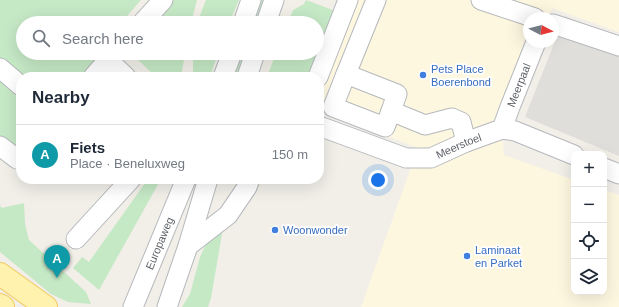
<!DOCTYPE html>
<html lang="en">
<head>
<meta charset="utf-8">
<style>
	:root { --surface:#fff; --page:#f2f2f3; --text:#1f2937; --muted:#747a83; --line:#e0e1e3; --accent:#ea4335 }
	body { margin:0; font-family:Arial,sans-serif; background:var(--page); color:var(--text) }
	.controls { position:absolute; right:12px; bottom:12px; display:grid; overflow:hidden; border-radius:8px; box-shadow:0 4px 16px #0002 }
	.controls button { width:36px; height:36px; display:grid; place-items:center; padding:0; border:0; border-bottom:1px solid var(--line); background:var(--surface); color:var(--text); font:20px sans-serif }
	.compass { position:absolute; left:523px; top:12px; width:36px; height:36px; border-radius:50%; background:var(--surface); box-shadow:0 4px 16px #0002; rotate:97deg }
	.you { position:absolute; left:378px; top:180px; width:14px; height:14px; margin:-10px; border:3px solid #fff; border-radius:50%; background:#1a73e8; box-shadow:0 0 0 6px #1a73e833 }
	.badge { display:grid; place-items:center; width:26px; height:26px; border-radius:50%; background:var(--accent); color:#fff; font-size:13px; font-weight:700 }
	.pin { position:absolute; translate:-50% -33px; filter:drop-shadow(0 1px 2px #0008) }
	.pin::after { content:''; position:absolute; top:21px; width:14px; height:12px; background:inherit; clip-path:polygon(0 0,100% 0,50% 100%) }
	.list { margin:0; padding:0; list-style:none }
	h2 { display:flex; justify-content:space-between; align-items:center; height:52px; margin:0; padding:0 16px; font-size:17px }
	h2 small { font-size:13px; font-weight:400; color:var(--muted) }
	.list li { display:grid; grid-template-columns:26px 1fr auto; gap:12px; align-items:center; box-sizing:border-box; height:60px; padding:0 16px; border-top:1px solid var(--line) }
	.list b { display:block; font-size:15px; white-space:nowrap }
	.list p { margin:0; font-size:13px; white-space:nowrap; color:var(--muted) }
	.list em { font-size:13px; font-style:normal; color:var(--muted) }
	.icon { flex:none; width:22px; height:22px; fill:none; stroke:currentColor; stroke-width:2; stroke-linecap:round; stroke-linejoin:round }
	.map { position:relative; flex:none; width:619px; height:307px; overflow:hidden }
	.search { position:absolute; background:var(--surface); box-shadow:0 4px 16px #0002; left:16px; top:16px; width:308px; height:44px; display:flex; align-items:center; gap:10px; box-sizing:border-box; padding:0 14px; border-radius:22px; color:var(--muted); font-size:15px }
	.panel { position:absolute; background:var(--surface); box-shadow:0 4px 16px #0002; left:16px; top:72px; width:308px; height:112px; border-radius:16px }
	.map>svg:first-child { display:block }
	.commercial { fill:#fef7e0 }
	.industrial { fill:#e0deda }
	.green { fill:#c5e8c5 }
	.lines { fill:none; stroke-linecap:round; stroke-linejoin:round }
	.minor-casing { stroke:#b5b8bc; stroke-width:21 }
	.major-casing { stroke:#f2c960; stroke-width:24 }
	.minor { stroke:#fff; stroke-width:19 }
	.major { stroke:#fff2af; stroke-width:22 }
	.shop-dot { fill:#3f7fe0; stroke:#fff; stroke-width:1.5 }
	.labels { text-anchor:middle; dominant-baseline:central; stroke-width:3.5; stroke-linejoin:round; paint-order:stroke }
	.shop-label { font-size:11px; fill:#366cbe; stroke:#fff; text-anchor:start }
	.street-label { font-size:11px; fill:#5f6368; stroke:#fff }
</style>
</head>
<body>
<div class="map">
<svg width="619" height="307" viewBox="0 0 619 307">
	<rect width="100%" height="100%" fill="#f1efe8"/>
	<path class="commercial" d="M357 0H619V32L552 8 548 18H529V42L502 129 504 155 574 180V292H604V190L619 195V307H361L418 148 319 109V95Z"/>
	<path class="industrial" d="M565 16 619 38V156L525 117Z"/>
	<path class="green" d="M0 0H141L121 23H23V53H96L118 77H21V157L0 138Z
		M167 0H197L191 23H148Z
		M206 0H239L229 23H197Z
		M253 0H267L260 23H244Z
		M306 0 338 12 313 77H267L276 53H317V23H288L293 10 304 4Z
		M131 53H185L181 77H156Z
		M193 53H218L210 77H193Z
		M232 53H248L238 77H225Z
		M148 179H161L99 290 73 268 82 257 89 262Z
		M24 203 25 224 29 240 86 292 91 304 68 302 51 294 0 252V206L2 208Z
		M224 222 211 298 208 307H182L190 294 200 257 206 244 214 232Z"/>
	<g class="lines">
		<g class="minor-casing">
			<g id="minor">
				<path d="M376 0 346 74 397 94 391 111 425 125 452 118 461 122 466 142"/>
				<path d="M481 0 535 18"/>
				<path d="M142 23 163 0"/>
				<path d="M243 23 251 0"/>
				<path d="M266 23 274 0"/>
				<path d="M553 24 619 46"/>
				<path d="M108 60 126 77"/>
				<path d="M0 68 21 86"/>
				<path d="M346 74 333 107 385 127 391 111"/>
				<path d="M93 77 114 53"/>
				<path d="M223 77 232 53"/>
				<path d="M247 77 255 53"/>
				<path d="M318 77 348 0"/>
				<path id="s1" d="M319 126 406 158H431L466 142 502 129 515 131 574 155"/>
				<path id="s2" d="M502 129 510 107 536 42"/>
				<path d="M0 146 17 159 21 156"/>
				<path d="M604 168 619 174"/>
				<path d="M76 239 131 179"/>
				<path d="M188 246 228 215 247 187 250 179"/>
				<path id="s3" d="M133 307 186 179"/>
				<path d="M167 307 188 246 208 179"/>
			</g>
		</g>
		<g class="major-casing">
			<path id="major" d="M0 274 46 307
				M0 305 3 307"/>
		</g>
		<use href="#minor" class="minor"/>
		<use href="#major" class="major"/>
	</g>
	<g class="shop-dot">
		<circle cx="423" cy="75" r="4"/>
		<circle cx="275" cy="230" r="4"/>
		<circle cx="467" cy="256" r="4"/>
	</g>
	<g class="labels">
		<g class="shop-label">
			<text x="431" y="69">Pets Place<tspan x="431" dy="13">Boerenbond</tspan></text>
			<text x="283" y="230">Woonwonder</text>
			<text x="475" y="250">Laminaat<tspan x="475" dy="13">en Parket</tspan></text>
		</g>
		<g class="street-label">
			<text stroke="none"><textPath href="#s2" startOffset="47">Meerpaal</textPath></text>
			<text stroke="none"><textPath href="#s1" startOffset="148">Meerstoel</textPath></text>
			<text stroke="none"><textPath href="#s3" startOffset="69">Europaweg</textPath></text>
		</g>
	</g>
</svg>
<div class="controls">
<button>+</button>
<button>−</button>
<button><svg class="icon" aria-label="locate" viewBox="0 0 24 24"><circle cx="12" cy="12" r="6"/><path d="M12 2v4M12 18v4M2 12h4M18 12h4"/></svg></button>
<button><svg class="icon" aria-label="layers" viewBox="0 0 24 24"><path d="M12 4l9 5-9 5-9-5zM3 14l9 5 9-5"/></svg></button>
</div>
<svg class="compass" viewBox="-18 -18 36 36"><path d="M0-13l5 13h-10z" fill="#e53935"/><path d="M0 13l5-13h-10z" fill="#747a83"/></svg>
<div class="you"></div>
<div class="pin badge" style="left:57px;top:278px;background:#0f9aa8">A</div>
<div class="search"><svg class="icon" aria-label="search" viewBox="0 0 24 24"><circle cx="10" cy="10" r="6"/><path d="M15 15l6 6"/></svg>Search here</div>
<section class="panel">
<h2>Nearby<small></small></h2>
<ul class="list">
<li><span class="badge" style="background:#0f9aa8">A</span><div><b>Fiets</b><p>Place · Beneluxweg</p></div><em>150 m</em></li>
</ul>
</section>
</div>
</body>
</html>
